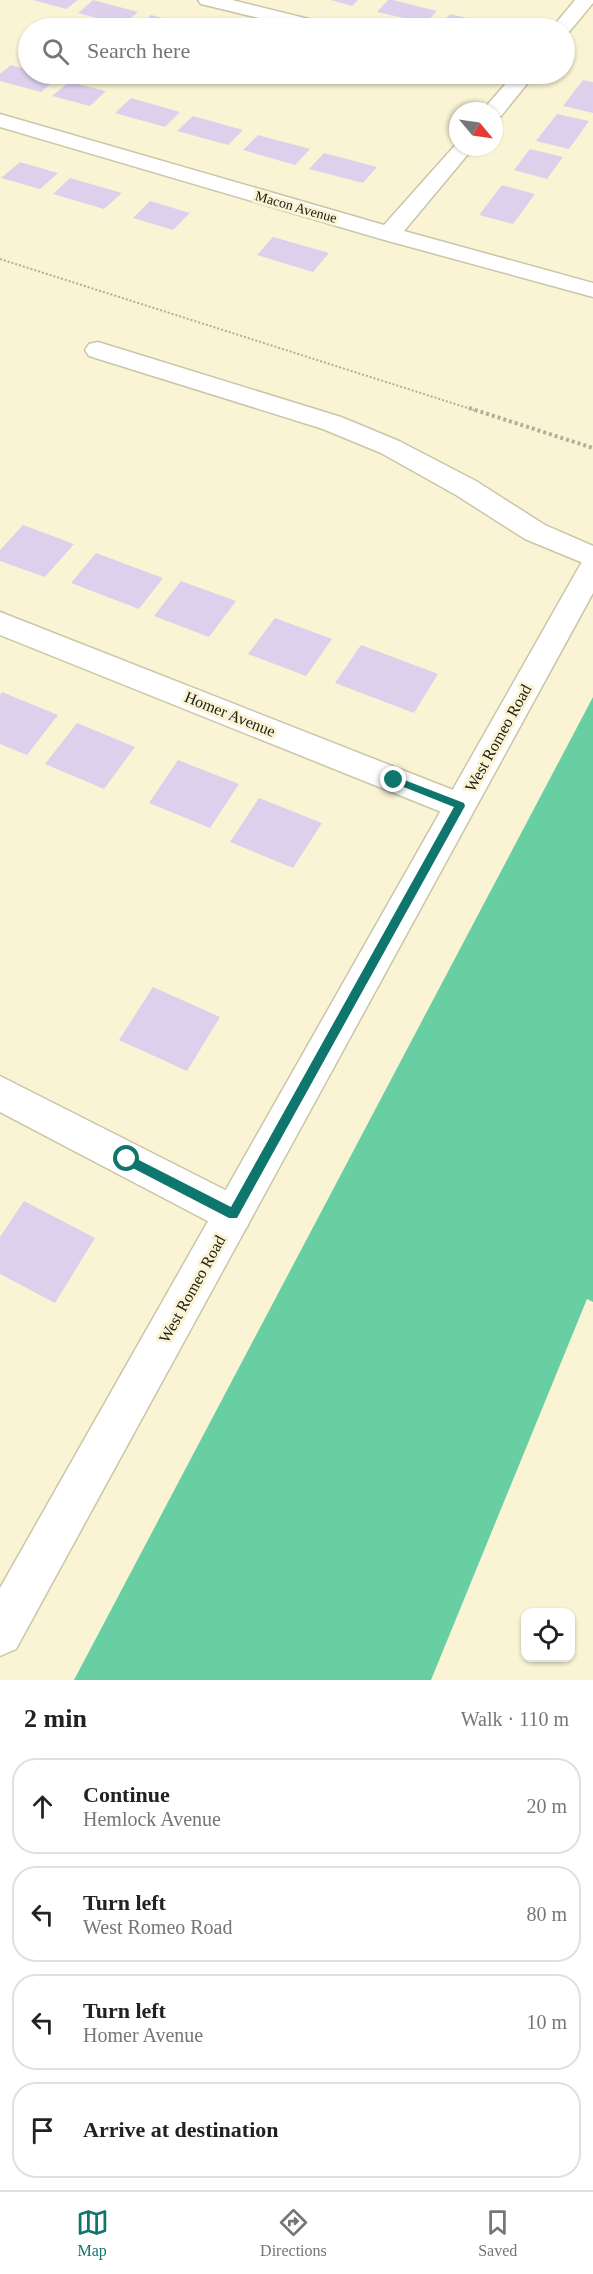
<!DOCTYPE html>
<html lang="en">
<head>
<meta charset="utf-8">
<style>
	:root { --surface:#fff; --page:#f2f2f2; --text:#222; --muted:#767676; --line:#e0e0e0; --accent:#0f766e }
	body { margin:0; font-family:"Times New Roman",serif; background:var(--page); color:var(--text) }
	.controls { position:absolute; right:18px; bottom:18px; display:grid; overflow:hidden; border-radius:12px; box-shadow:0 2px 4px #0004 }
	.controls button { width:54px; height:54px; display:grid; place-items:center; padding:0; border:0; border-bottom:2px solid var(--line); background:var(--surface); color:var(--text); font:30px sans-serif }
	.compass { position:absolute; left:449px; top:102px; width:54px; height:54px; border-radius:50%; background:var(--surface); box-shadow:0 2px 4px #0004; rotate:119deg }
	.stop { position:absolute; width:18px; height:18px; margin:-14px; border:4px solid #0f766e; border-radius:50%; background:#fff }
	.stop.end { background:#0f766e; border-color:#fff; box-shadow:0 2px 6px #0008 }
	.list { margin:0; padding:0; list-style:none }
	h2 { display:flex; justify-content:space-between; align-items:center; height:78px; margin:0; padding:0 24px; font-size:26px }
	h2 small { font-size:20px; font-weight:400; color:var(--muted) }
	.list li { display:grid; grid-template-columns:39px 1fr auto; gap:18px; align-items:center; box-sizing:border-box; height:96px; margin:0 12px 12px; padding:0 12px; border:2px solid var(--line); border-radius:24px }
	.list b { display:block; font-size:22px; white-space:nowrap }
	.list p { margin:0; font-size:20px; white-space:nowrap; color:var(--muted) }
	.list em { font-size:20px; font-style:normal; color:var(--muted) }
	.icon { flex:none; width:33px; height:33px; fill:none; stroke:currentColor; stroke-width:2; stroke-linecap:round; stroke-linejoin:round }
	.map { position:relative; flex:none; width:593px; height:1680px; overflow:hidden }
	.search { position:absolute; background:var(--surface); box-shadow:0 2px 4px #0004; left:18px; right:18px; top:18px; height:66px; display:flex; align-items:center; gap:15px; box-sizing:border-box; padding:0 21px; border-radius:33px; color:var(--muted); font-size:22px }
	.sheet { height:510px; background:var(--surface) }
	nav { display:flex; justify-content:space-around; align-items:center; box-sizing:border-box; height:84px; border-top:2px solid var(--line); background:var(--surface); font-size:16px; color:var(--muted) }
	nav a { display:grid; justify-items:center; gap:3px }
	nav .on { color:var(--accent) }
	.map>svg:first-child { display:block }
	.forest { fill:#68cfa2 }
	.building { fill:#ddd0ec }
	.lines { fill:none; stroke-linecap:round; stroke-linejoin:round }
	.minor-casing { stroke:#cbc5a8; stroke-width:3 }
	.major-casing { stroke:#cbc5a8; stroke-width:3 }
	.path-far1 { stroke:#b3ae96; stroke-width:2; stroke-dasharray:2 2; stroke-linecap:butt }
	.path { stroke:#b3ae96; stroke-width:4; stroke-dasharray:3 3; stroke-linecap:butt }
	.minor { fill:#fff; fill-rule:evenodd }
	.major { fill:#fff; fill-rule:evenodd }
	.route { fill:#0f766e }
	.labels { text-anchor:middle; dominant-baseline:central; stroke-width:6; stroke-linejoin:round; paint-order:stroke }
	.far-street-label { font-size:14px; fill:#1e1c11; stroke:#faf4d5 }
	.street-label { font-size:16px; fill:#1e1c11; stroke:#faf4d5 }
</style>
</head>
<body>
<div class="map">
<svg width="593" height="1680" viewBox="0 0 593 1680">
	<rect width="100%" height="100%" fill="#faf4d5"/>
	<path class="forest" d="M593 697V1302L587 1299 431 1680H74Z"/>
	<path class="building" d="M33 0H78L66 9Z
		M93 0 138 12 123 25 78 13Z
		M331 0H358L352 6Z
		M388 0H393L437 11 426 23 377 12Z
		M450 14 500 26 498 28 439 27Z
		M151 15 200 28H136Z
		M11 65 28 70V74H41L58 78 41 92 0 81V74Z
		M583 80 593 82V113L563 106Z
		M69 82 106 91 90 106 52 96Z
		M131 98 180 112 165 127 115 113Z
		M557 114 589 121 569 149 536 141Z
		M193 116 243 130 228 145 177 131Z
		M258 135 310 149 295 165 243 150Z
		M530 149 563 157 547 179 514 170Z
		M324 153 377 167 363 183 309 169Z
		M20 162 58 173 40 189 1 178Z
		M70 178 122 193 104 209 53 194Z
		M502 185 535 194 513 224 479 215Z
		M150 201 190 213 173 230 133 218Z
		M273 237 329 253 313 272 257 255Z
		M23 525 74 544 45 577 0 561V550Z
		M96 553 163 578 139 609 71 583Z
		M181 581 236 601 209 637 154 616Z
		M275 618 332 639 306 676 248 654Z
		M361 645 438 674 414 713 335 683Z
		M2 692 58 715 27 755 0 744V695Z
		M77 723 135 747 104 789 45 764Z
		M178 760 239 784 210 828 149 803Z
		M259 798 322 823 293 868 230 842Z
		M153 987 220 1017 187 1071 119 1040Z
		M24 1201 95 1238 55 1303 0 1274V1237Z"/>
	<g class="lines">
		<g class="minor-casing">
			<path id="minor" d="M198 0H232L329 24 332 28H300L201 4Z
				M575 0H593V3L569 32 564 33V28H552Z
				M514 74H535L501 116 494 117V111H482Z
				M0 114 384 225 458 142V147H474L404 231 593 283V297L381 239 0 127Z
				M98 342 341 417 399 441 476 481 545 525 593 546V567L525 539 456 495 381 453 323 429 89 356 85 350 89 344Z
				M0 612 471 797 476 806 471 815 460 819 449 815 0 635Z
				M0 1076 247 1201 252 1214 247 1227 233 1233 219 1227 0 1112Z"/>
		</g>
		<g class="major-casing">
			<path id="major" d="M593 557V593L16 1649 0 1656V1588L579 567 583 560Z"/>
		</g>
		<path class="path-far1" d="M0 259 474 410"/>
		<path class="path" d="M469 408 593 448"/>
		<use href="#minor" class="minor"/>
		<use href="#major" class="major"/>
	</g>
	<path class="route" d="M394 776 464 803 465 806 237 1218H229L123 1163V1156H131L231 1207 454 807 391 782V777Z"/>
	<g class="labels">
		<g class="far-street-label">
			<text transform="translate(296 207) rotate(16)">Macon Avenue</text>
		</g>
		<g class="street-label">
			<text transform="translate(230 714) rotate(22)">Homer Avenue</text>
			<text transform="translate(498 738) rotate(-61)">West Romeo Road</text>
			<text transform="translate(192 1289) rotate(-61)">West Romeo Road</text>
		</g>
	</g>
</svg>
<div class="controls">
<button><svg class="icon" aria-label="locate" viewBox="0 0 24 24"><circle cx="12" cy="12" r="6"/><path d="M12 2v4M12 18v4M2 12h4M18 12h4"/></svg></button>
</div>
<svg class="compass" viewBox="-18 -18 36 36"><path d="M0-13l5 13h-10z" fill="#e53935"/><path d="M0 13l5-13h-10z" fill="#767676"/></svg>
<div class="stop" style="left:127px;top:1159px"></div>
<div class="stop end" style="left:394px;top:780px"></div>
<div class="search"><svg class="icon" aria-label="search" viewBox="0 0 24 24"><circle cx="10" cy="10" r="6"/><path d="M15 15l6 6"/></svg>Search here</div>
</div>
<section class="sheet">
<h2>2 min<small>Walk · 110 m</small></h2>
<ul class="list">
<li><svg class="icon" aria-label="ahead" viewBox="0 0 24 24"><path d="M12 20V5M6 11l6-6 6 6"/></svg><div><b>Continue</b><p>Hemlock Avenue</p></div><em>20 m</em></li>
<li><svg class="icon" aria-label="left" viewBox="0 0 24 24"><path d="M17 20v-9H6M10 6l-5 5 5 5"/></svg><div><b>Turn left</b><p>West Romeo Road</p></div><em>80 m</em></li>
<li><svg class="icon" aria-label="left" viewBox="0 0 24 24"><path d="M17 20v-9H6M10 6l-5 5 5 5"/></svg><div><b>Turn left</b><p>Homer Avenue</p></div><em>10 m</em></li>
<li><svg class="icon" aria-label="arrive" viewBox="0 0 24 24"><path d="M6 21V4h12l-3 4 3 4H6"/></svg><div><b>Arrive at destination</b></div></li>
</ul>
</section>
<nav>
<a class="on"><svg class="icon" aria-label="map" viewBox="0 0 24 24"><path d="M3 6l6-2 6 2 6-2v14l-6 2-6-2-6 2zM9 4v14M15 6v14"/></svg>Map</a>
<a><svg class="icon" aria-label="directions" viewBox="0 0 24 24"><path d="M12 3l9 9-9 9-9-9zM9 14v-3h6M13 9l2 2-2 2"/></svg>Directions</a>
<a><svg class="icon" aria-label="saved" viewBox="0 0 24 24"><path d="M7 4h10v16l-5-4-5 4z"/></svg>Saved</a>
</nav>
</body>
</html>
